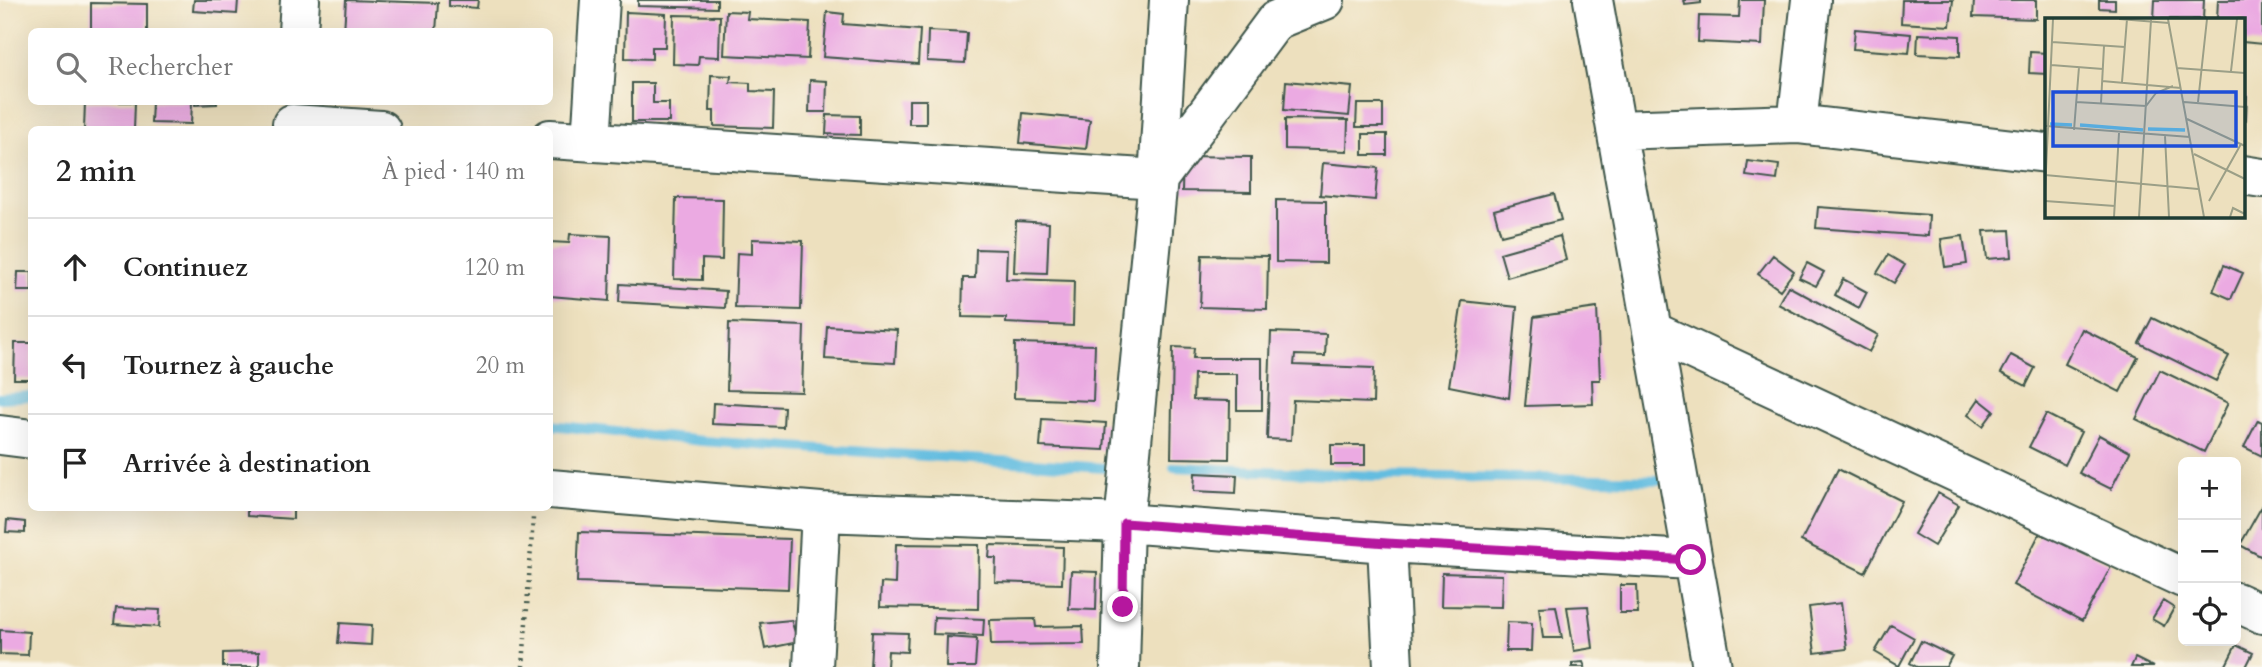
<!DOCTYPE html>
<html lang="fr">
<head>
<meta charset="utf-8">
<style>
	:root { --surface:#fff; --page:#f2f2f2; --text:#222; --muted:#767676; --line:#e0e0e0 }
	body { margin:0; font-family:Cardo,serif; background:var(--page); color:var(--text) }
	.controls { position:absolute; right:21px; bottom:21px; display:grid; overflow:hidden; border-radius:10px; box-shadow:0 7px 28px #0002 }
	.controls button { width:63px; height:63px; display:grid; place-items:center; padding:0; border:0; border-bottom:2px solid var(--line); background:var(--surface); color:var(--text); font:35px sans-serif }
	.stop { position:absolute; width:21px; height:21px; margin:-16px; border:5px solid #b5179e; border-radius:50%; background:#fff }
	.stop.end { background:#b5179e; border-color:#fff; box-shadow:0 2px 7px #0008 }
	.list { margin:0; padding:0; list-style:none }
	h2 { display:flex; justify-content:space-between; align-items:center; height:91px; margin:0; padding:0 28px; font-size:30px }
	h2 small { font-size:23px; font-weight:400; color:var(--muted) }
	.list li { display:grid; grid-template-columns:46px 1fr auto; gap:21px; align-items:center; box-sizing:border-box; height:98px; padding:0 28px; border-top:2px solid var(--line) }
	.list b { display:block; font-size:26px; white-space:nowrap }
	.list em { font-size:23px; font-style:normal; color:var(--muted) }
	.icon { flex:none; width:38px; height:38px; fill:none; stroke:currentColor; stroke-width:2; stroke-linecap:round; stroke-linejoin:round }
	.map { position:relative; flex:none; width:2262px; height:667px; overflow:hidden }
	.search { position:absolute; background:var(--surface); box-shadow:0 7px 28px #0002; left:28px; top:28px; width:525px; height:77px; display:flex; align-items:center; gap:18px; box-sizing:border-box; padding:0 24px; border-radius:10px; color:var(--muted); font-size:26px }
	.panel { position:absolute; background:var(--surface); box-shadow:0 7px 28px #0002; left:28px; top:126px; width:525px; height:385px; border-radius:10px }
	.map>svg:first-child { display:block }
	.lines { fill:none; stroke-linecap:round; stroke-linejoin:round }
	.stream { stroke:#63bde0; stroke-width:10 }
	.building { fill:#ebaae2 }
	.minor-casing { stroke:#3e5549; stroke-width:42 }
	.path { stroke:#3e5549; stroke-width:4.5; stroke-dasharray:2 5; stroke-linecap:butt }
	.minor { stroke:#fff; stroke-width:38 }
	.route { stroke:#b5179e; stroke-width:9 }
	.inset-river { fill:none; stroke:#63bde0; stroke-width:3.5 }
	.inset-road { fill:none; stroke:#9b9f87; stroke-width:2 }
	.view { fill:#1d4ed8; fill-opacity:0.15; stroke:#1d4ed8; stroke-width:3.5 }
	.inset-edge { fill:none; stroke:#1f3d34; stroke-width:3.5 }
</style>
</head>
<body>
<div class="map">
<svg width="2262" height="667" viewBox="0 0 2262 667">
	<rect width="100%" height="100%" fill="#fbf7ec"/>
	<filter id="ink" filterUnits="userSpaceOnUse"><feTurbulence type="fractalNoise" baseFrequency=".0143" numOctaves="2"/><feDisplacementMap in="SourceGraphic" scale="14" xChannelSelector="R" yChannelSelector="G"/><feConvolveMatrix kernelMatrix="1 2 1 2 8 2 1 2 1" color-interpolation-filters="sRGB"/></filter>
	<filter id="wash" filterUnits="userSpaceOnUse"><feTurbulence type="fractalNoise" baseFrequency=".00686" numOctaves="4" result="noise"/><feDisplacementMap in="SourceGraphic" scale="28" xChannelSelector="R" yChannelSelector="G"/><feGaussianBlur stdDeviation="1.57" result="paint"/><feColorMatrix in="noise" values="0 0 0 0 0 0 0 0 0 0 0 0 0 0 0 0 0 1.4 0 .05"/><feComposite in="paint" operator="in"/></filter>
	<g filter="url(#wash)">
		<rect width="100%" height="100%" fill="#ede0be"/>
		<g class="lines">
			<path class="stream" d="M0 398 32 396
				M550 425 702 441 1120 469
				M1174 467 1376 476 1671 480"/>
		</g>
		<g id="blocks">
			<path class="building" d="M194 0H238L237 14 193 11Z
				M346 0 438 3 436 32H344Z
				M449 0H478L477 8 449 6Z
				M638 0H717V8L638 6Z
				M1684 0H1701V3L1685 5Z
				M1740 0H1764L1762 45 1698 42 1699 16 1739 17Z
				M1902 0H1953L1950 26 1901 23Z
				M1974 0H2036V19L1973 17Z
				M2099 0H2115V9L2099 8Z
				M2155 0H2204L2203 19H2154Z
				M2218 0H2262V44L2243 42V19H2217Z
				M91 3 147 4V32H91Z
				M726 11 748 12 747 19 810 22 808 59 724 55Z
				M626 12 666 14 665 47H652V59L625 58Z
				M827 12 844 14 843 24 920 30 918 64 823 57Z
				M674 15 720 16 719 57 699 56 698 65 673 64Z
				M1855 29 1911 34 1909 53 1853 49Z
				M928 31 967 33 965 63 927 61Z
				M1918 34 1960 36V56L1917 54Z
				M2030 52 2047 53V74L2029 73Z
				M711 75 731 76 730 82 750 83V91L774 92 773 128 714 126V111H710Z
				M810 80 827 81 826 112H809Z
				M1286 81 1352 87 1349 116 1284 110Z
				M632 83H653V103H669V122H632Z
				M2243 96H2247L2246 120H2243Z
				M909 100H926V124H909Z
				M85 102H135L134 130H84Z
				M152 102H192L191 124 151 123Z
				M195 102H217V104L195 105Z
				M1357 104H1383V127H1356Z
				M1023 113 1090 120 1086 149 1020 143Z
				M827 115 860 116V135L826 134Z
				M1285 119 1348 120 1347 151 1285 149Z
				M1363 134H1387V155H1363Z
				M1183 156 1251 157V192L1182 191Z
				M1748 161 1779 165 1777 180 1746 176Z
				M1323 163 1378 168 1375 200 1320 195Z
				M1554 194 1561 220 1501 235 1494 210Z
				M676 198 723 199 722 260 702 259V280L674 279Z
				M1276 200 1326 201V263L1276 262Z
				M1818 207 1929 215 1928 236 1816 228Z
				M1016 221 1049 223 1047 273 1014 272Z
				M2010 230 2012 257 1987 259 1984 231Z
				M570 234 611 236 609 301 550 296V242L569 243Z
				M1560 236 1566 260 1507 277 1500 253Z
				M1963 236 1967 264 1945 267 1941 239Z
				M752 239 803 241 801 310 735 308 737 253 752 254Z
				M976 249 1007 250 1006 279 1074 281 1073 326 1006 323V318L962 317 963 278H975Z
				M1202 255 1268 256 1267 309 1200 307Z
				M1773 255 1794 271 1780 290 1758 274Z
				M1888 255 1905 265 1894 283 1877 273Z
				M1807 263 1824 272 1816 286 1799 278Z
				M2224 265 2243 273 2231 299 2213 291Z
				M18 272H32V291H17Z
				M1843 279 1867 292 1859 308 1835 295Z
				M620 284 726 291 725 308 619 302Z
				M1788 286 1878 335 1869 352 1778 304Z
				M1462 301 1517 307 1509 398 1449 386Z
				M1597 308 1600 380H1592L1593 404 1525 406 1534 317Z
				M2152 318 2229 356 2216 381 2139 343Z
				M729 323 804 326 802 392 727 390Z
				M827 326 897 330 895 363 825 359Z
				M2082 329 2138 357 2120 392 2065 364Z
				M1271 332 1326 334 1325 356 1295 355 1294 365 1374 368 1373 403 1293 400 1291 440 1267 439Z
				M15 343H32V379H14Z
				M1015 343 1095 345 1093 401 1014 398Z
				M1173 347 1194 348 1193 358H1262V410H1237V374H1194L1193 400 1230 401 1229 459 1171 458Z
				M2011 355 2035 368 2026 386 2001 373Z
				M2160 370 2228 403 2204 452 2136 419Z
				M1979 399 1994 411 1983 426 1968 415Z
				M713 403 784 407 783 427 712 424Z
				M2046 414 2081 432 2065 465 2029 447Z
				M1042 419 1106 423 1104 450 1040 447Z
				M2258 420 2262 422V456L2244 447Z
				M2099 435 2130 452 2111 489 2079 473Z
				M1331 445H1365V465H1331Z
				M1838 469 1902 501 1865 573 1801 541Z
				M1195 473 1237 475 1236 493 1194 491Z
				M1938 493 1959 505 1934 546 1914 534Z
				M2262 506V557L2240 545Z
				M247 508H293V519L247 516Z
				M7 520 25 522V533L6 532Z
				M2042 529 2112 565 2082 621 2013 585Z
				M579 532 790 539 788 589 577 582Z
				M896 544 979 545 978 609 880 607 881 583 895 584Z
				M990 545 1063 547 1062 584 995 582 996 558H989Z
				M1071 571 1097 572 1096 610 1069 609Z
				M1442 573 1502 575 1501 607 1441 606Z
				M1620 585H1637L1638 613H1620Z
				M2163 601 2174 608 2164 626 2152 619Z
				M1841 603 1847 649 1815 653 1809 607Z
				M1556 606 1562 638H1543L1539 607Z
				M1588 606 1593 648 1574 651 1567 607Z
				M116 608 160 610 159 627 114 624Z
				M934 617 984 619 983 636 933 634Z
				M1035 619 1036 627 1083 626 1084 644 991 645 990 620Z
				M791 620 798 642 765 649 760 623Z
				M1507 622 1532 623 1531 651H1506Z
				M340 623 372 625 371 645 338 643Z
				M1891 625 1914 638 1899 666 1875 652Z
				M0 630 29 632 28 655 0 654Z
				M872 632 908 633 907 652 888 651 887 667H870Z
				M947 637 977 639 975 667H946Z
				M1921 641 1952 656 1946 667H1917L1910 663Z
				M2236 645 2253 653 2246 667H2225Z
				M259 652V667H223V653Z
				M2135 658 2153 667H2131Z
				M1583 662 1585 667H1572V663Z"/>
		</g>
	</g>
	<g filter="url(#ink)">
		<use href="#blocks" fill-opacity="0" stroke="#3e5549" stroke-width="2"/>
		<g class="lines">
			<g class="minor-casing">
				<path id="minor" d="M1593 0 1712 667
					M298 32 300 0
					M292 124 381 130
					M1797 124 1811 0
					M1616 130 1797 124 2047 153
					M550 139 1158 179 1276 20 1325 0
					M591 142 600 0
					M2243 175 2262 178
					M1652 331 2183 578
					M0 435 32 439
					M550 489 821 512 1124 523 1387 543 1691 560
					M1387 543 1393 667
					M2236 602 2262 614
					M813 667 821 512
					M1120 667 1124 523 1158 179 1169 0"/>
			</g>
			<path class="path" d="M523 667 533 518"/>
			<use href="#minor" class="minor"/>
		</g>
	</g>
	<g class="lines" filter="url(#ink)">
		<path class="route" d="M1123 607 1124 523 1387 543 1691 560"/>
	</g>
	<g transform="translate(2045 18)">
		<rect width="200" height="200" fill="#ede0be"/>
		<path class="inset-river" d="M5 106 27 107M35 107 98 112M103 111 140 112"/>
		<path class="inset-road" d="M74 1 124 5M123 1 159 199M7 24 80 29M6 47 58 51M132 50 200 55M186 53 192 1M57 63 136 70M77 64 82 1M31 84 101 88 111 75 128 68M139 84 200 89M153 84 162 1M56 85 59 28M142 101 200 128M1 108 145 119M29 112 34 49M120 118 124 199M149 136 200 161M0 157 153 171M0 174 8 1M0 183 70 188M164 183 196 126M69 199 74 115M94 199 106 2M185 199 188 190 200 196"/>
		<path class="view" d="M8 74H191V128H8Z"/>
		<rect width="200" height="200" class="inset-edge"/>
	</g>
</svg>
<div class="controls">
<button>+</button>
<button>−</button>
<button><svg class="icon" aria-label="locate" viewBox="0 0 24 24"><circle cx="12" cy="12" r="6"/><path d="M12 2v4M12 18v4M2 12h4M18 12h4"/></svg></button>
</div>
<div class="stop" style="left:1691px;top:560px"></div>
<div class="stop end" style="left:1123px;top:607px"></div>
<div class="search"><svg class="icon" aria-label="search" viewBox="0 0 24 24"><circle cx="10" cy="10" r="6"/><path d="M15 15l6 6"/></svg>Rechercher</div>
<section class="panel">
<h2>2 min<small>À pied · 140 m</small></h2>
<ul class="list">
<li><svg class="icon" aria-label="ahead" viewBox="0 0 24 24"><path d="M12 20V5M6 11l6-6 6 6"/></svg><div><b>Continuez</b></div><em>120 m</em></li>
<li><svg class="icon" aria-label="left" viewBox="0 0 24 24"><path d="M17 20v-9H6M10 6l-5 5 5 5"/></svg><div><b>Tournez à gauche</b></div><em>20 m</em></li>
<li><svg class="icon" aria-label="arrive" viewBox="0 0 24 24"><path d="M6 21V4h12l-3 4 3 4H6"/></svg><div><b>Arrivée à destination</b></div></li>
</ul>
</section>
</div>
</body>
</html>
